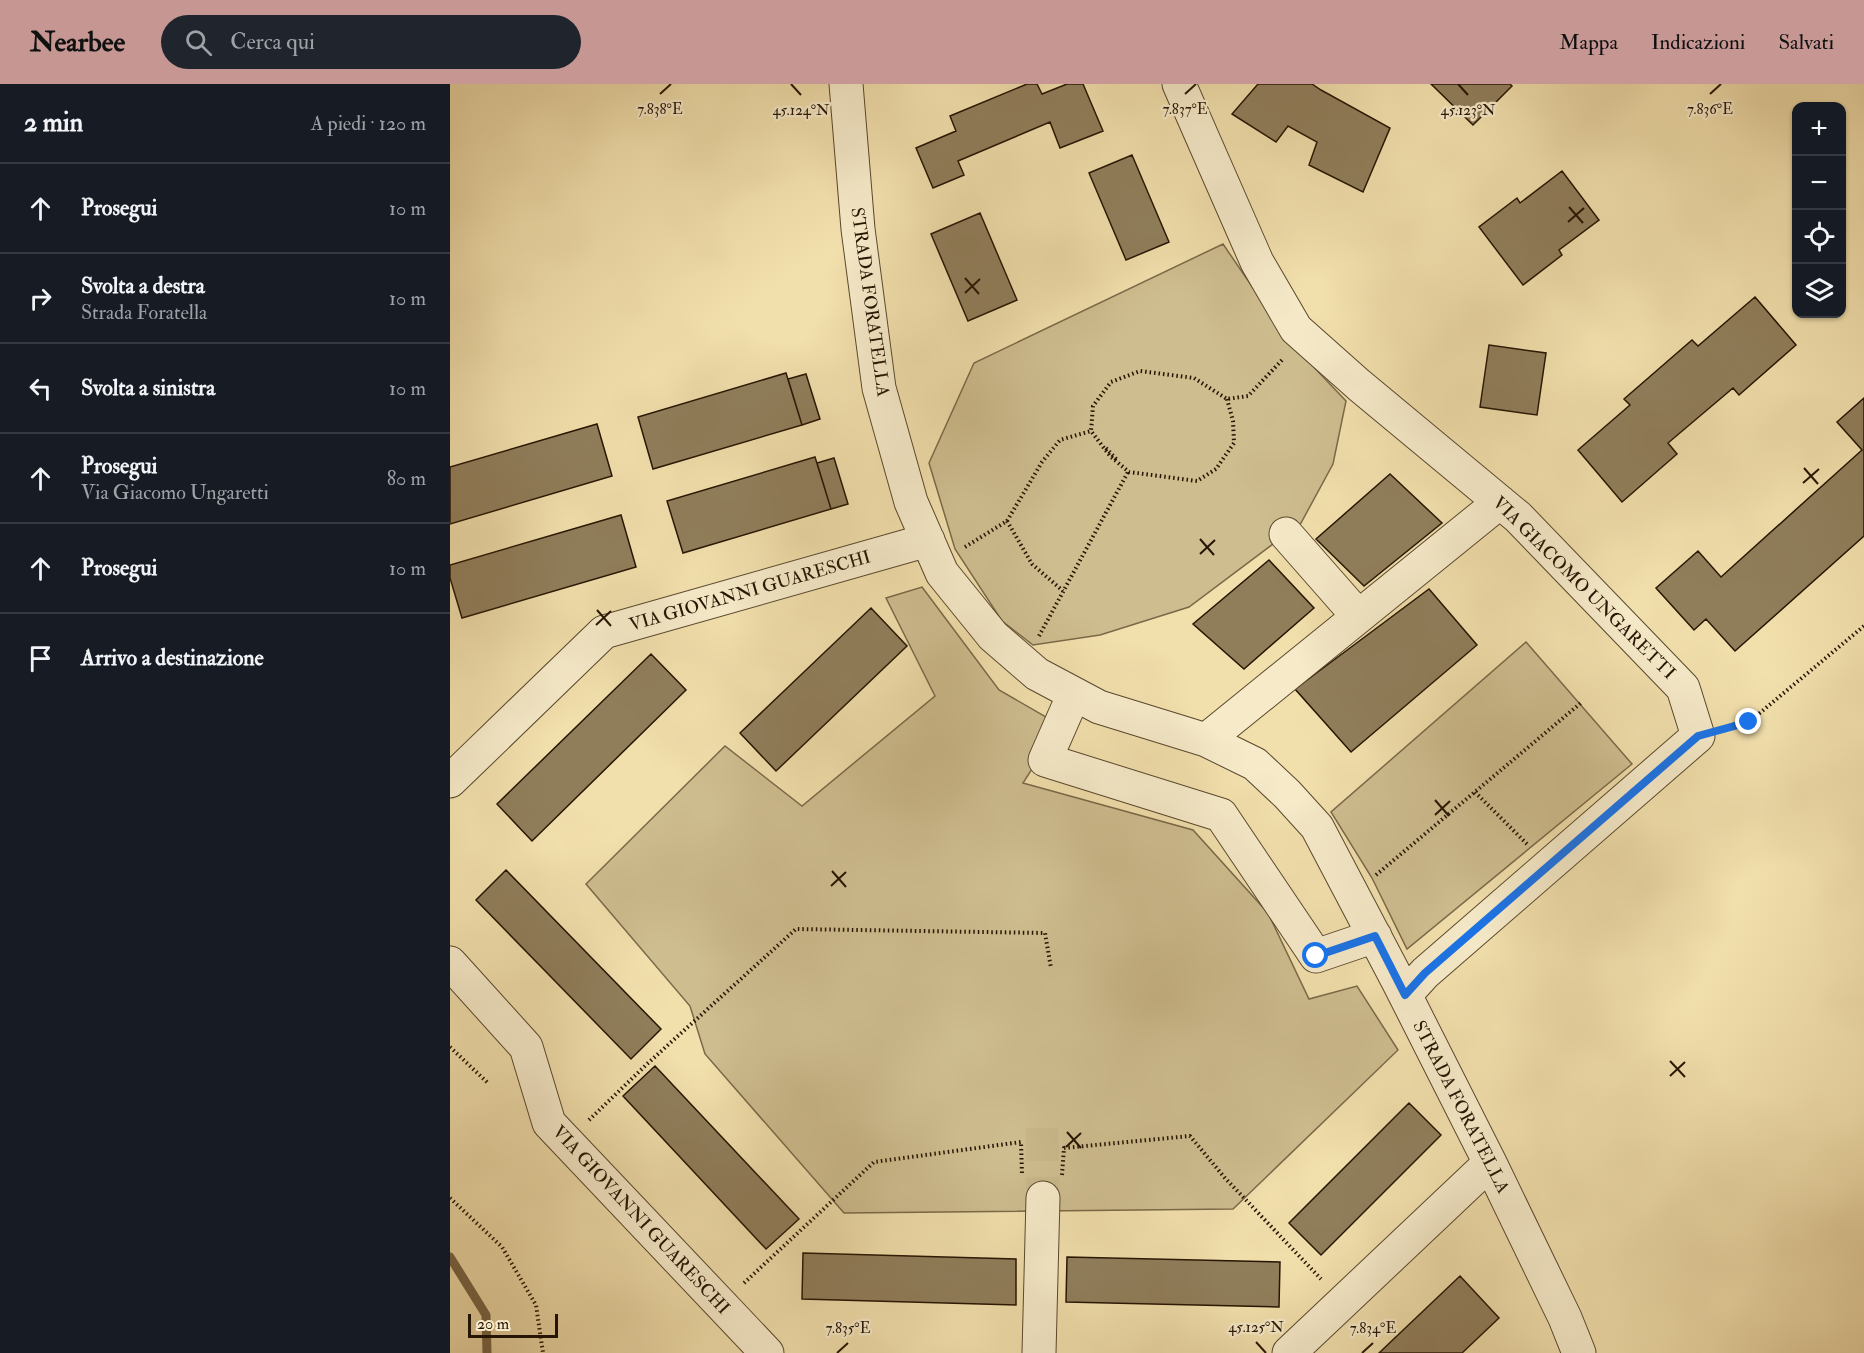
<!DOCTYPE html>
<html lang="it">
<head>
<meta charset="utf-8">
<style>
	:root { --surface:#171b24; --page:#20242c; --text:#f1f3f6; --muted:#9ea1a6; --line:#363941; --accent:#c59692 }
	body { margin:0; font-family:"IM FELL Double Pica",serif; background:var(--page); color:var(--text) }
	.controls { position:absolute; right:18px; top:18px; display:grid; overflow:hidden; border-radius:12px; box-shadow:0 2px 4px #0004 }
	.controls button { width:54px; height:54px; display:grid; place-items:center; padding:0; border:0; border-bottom:2px solid var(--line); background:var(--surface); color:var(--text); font:30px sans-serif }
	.scale { position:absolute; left:18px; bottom:15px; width:90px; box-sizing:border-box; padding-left:6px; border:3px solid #261503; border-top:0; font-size:16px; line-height:21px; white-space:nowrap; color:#261503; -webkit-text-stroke:4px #f6eac9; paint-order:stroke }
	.stop { position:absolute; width:18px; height:18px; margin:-14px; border:4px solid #1a73e8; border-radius:50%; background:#fff }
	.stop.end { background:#1a73e8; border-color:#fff; box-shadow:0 2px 6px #0008 }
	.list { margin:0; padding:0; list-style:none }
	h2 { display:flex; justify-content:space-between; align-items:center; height:78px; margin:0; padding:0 24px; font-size:26px }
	h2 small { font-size:20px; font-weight:400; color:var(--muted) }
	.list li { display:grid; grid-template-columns:39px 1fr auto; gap:18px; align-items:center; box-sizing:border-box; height:90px; padding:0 24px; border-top:2px solid var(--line) }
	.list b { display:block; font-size:22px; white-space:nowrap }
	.list p { margin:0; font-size:20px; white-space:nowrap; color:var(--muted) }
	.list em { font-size:20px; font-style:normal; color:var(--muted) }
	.icon { flex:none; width:33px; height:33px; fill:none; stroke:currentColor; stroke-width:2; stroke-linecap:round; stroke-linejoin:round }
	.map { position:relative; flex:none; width:1414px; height:1269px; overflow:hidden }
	header { display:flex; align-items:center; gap:36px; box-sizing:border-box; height:84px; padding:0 30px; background:var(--accent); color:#111 }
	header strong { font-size:28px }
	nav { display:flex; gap:33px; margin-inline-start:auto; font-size:21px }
	.search { width:420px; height:54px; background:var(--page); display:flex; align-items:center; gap:15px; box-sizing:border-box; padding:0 21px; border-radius:33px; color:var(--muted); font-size:22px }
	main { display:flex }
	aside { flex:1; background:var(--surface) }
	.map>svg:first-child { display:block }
	.green { fill:#cebd8f; stroke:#7a6949; stroke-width:1.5 }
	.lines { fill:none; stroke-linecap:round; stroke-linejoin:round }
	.stream { stroke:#766546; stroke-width:9 }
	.building { fill:#907e5b; stroke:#261503; stroke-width:1.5 }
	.minor-tunnel { stroke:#c8b78a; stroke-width:33; stroke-dasharray:33 16; stroke-linecap:butt }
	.minor-casing { stroke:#59482d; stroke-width:35 }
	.path { stroke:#261503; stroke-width:4; stroke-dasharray:1.5 3; stroke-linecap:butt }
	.minor { stroke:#f6eac9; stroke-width:33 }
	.route { stroke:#1a73e8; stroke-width:8 }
	.ticks { fill:none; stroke:#261503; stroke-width:2 }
	.labels { text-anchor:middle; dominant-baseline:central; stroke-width:4.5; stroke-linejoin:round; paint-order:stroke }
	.street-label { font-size:18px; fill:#261503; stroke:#f6eac9 }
	.ticks-label { font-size:15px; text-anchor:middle; fill:#261503; stroke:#f6eac9; stroke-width:4.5; stroke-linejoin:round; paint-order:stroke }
</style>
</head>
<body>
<header>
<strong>Nearbee</strong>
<div class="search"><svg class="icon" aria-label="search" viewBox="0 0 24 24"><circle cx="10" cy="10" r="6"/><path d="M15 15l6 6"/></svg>Cerca qui</div>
<nav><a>Mappa</a><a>Indicazioni</a><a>Salvati</a></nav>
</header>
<main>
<aside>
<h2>2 min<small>A piedi · 120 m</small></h2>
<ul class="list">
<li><svg class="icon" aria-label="ahead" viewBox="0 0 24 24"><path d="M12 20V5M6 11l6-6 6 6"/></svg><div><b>Prosegui</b></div><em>10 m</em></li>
<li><svg class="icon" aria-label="right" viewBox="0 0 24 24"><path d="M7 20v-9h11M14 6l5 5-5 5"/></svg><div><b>Svolta a destra</b><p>Strada Foratella</p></div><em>10 m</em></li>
<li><svg class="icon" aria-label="left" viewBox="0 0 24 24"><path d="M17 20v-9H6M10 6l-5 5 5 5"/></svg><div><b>Svolta a sinistra</b></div><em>10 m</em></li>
<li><svg class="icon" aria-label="ahead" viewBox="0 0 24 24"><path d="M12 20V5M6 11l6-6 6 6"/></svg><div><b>Prosegui</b><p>Via Giacomo Ungaretti</p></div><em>80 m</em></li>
<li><svg class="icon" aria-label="ahead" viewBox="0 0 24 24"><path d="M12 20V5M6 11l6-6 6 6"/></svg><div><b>Prosegui</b></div><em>10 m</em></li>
<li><svg class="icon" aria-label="arrive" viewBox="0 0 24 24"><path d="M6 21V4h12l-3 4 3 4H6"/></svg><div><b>Arrivo a destinazione</b></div></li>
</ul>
</aside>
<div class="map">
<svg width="1414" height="1269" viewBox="0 0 1414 1269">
	<rect width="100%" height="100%" fill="#f1dfac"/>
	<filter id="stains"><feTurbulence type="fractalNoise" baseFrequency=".00333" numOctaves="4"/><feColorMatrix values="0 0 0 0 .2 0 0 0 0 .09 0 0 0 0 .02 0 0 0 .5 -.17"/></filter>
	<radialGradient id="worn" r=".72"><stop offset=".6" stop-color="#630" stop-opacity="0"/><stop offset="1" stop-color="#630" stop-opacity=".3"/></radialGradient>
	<path class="green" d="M773 160 840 258 896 317 883 380 851 439 739 523 650 551 583 561 552 537 505 465 479 379 524 279Z
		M472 503 549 606 610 641 573 699 743 746 818 829 859 915 907 902 948 966 783 1125 394 1129 255 970 240 922 136 800 275 662 352 722 485 612 436 514Z
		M1076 558 1182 680 957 865 922 794 881 728Z"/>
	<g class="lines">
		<path class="stream" d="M0 1173 36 1231 37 1269"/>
	</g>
	<path class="building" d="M577 0H587L592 10 617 0H633L653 47 610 64 600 38 508 77 514 91 483 104 466 64 506 47 500 32Z
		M808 0H862L871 6 940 44 913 108 859 81 867 58 838 42 826 58 782 30Z
		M981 0H1060L1062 2 1023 41Z
		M682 71 719 158 676 176 639 89Z
		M1112 87 1149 136 1109 166 1112 171 1073 201 1029 143 1067 114 1070 119Z
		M530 129 567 216 518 237 481 150Z
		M1305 213 1346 261 1289 311 1283 304 1218 359 1227 370 1172 418 1128 366 1180 321 1174 315 1242 256 1248 262Z
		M1039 261 1096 269 1087 331 1030 323Z
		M336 289 352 341 203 385 188 333Z
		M356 290 370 335 352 341 338 295Z
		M1414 314V452L1285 567 1256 535 1244 546 1206 504 1248 467 1271 493 1412 366 1387 338Z
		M147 340 162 392 0 440V383Z
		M365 373 381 425 233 469 217 417Z
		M384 374 398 420 381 425 367 379Z
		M940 390 992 439 914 502 866 455Z
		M171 431 186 483 12 534 0 494V481Z
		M819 476 864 524 794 585 743 540Z
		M979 505 1027 561 901 668 845 605Z
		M421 524 457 562 326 687 290 649Z
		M201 570 236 606 82 757 47 720Z
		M56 786 211 945 181 975 26 816Z
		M205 982 349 1135 316 1165 173 1012Z
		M959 1019 991 1051 871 1171 839 1139Z
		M353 1169 566 1175V1221L352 1215Z
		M617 1173 830 1178 829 1223 616 1218Z
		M1010 1192 1049 1234 1012 1269H929Z"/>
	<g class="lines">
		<path class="minor-tunnel" d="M592 1044 593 1114"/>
		<g class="minor-casing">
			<path id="minor" d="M396 0 408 145 429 304 461 418 492 489 543 552 587 590 649 623 756 656 805 680 837 710 867 743 948 897 1040 1079 1115 1234 1129 1269
				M729 0 807 178 846 245 909 301 1068 433 1233 604 1248 652 975 889 955 911
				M836 450 908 532
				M624 610 595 676 771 731 866 872 925 852
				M756 656 1050 418
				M0 697 154 548 478 456
				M0 879 76 963 99 1039 317 1269
				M589 1269 593 1114
				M839 1269 1040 1079"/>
		</g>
		<path class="path" d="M777 315 783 337 784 359 766 385 747 397 679 388 660 372 641 347 643 322 661 298 690 287 744 294 777 315 798 312 833 275
			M656 364 667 376
			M557 437 582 480 613 507
			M515 463 557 437 592 378 610 356 641 347
			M589 552 678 388
			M1277 644 1299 638 1414 542
			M1025 708 1077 760
			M926 791 1132 618
			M0 963 39 1000
			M139 1036 197 980 346 845 595 849 601 884
			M612 1091 614 1064 740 1052 775 1094 871 1195
			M0 1114 52 1163 86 1221 93 1269
			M294 1199 424 1078 571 1058 572 1090"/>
		<use href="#minor" class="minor"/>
	</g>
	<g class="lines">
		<path class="route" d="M866 872 925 852 955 911 975 889 1248 652 1299 638"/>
	</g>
	<path class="ticks" d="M341 0 351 11M1008 0 1018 11M210 10 221 0M735 10 746 0M1260 10 1271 0M1119 123 1133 139M1118 138 1134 124M515 194 529 210M515 209 530 195M1354 384 1368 400M1353 399 1369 385M750 455 764 471M750 470 765 456M147 526 161 542M146 541 161 527M985 716 999 732M985 731 1000 717M382 787 396 803M381 802 396 788M1220 977 1235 993M1220 992 1235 978M617 1048 631 1064M616 1063 631 1049M806 1258 816 1269M387 1269 398 1259M912 1269 923 1259"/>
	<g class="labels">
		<g class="street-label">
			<text transform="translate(420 218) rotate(82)">STRADA FORATELLA</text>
			<text transform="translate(1134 504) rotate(45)">VIA GIACOMO UNGARETTI</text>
			<text transform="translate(300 507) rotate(-16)">VIA GIOVANNI GUARESCHI</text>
			<text transform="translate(1011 1023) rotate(63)">STRADA FORATELLA</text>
			<text transform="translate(191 1136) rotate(47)">VIA GIOVANNI GUARESCHI</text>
		</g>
	</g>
	<g class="ticks-label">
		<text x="210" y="30">7.838°E</text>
		<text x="735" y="30">7.837°E</text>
		<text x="1260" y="30">7.836°E</text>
		<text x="351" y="31">45.124°N</text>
		<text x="1018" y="31">45.123°N</text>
		<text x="806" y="1248">45.125°N</text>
		<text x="398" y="1249">7.835°E</text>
		<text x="923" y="1249">7.834°E</text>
	</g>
	<rect width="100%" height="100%" filter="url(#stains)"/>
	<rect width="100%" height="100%" fill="url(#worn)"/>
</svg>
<div class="controls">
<button>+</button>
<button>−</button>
<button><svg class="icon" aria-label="locate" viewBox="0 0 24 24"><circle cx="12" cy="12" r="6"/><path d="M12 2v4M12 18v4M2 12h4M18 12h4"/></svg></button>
<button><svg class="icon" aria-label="layers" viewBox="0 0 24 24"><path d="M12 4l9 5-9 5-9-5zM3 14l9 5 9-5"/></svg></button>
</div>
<div class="scale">20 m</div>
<div class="stop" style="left:866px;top:872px"></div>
<div class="stop end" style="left:1299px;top:638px"></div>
</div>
</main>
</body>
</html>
